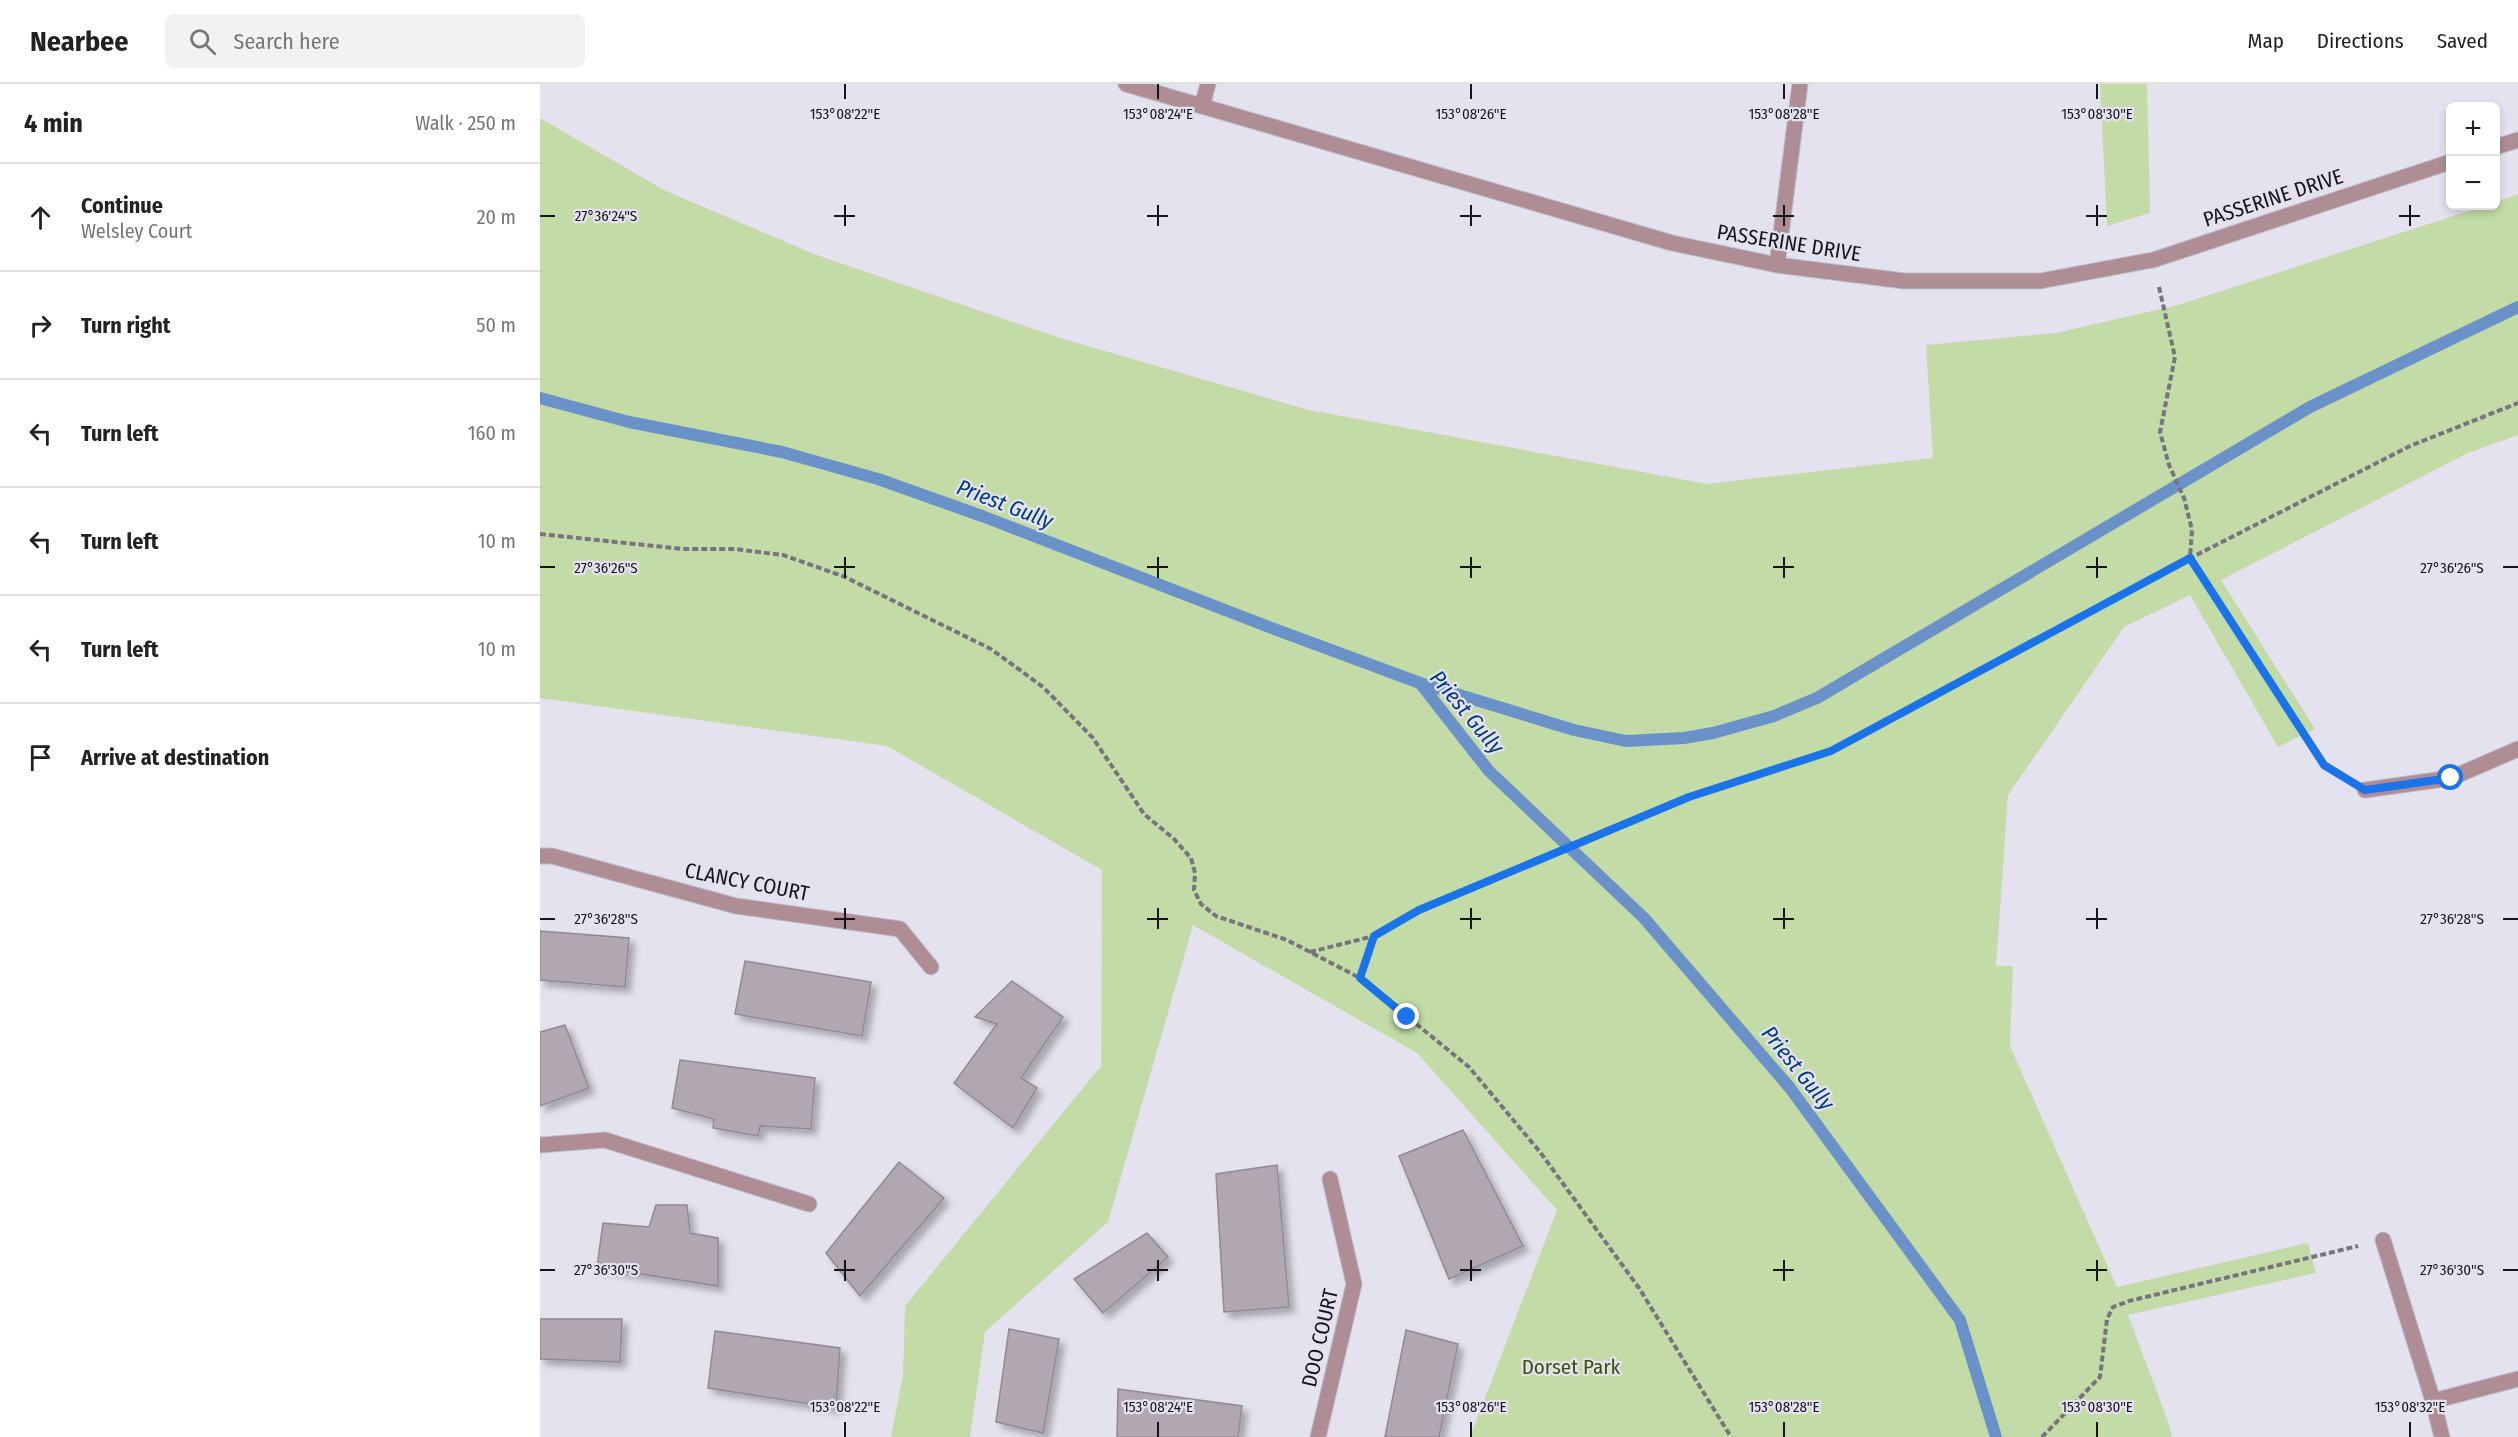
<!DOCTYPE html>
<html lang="en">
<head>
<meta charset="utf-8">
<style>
	:root { --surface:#fff; --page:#f2f2f2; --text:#222; --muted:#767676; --line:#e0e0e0 }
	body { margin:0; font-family:"Fira Sans Condensed",sans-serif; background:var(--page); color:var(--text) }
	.controls { position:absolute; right:18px; top:18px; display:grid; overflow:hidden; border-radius:9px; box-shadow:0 3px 9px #0003 }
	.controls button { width:54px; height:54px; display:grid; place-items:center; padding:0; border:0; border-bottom:2px solid var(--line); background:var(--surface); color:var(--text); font:30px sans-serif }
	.stop { position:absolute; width:18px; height:18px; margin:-14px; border:4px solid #1a73e8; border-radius:50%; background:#fff }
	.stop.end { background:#1a73e8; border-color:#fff; box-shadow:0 2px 6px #0008 }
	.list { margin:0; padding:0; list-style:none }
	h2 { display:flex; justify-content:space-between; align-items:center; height:78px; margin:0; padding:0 24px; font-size:26px }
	h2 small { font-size:20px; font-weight:400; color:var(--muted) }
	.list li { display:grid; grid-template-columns:39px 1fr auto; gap:18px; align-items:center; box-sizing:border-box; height:108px; padding:0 24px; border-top:2px solid var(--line) }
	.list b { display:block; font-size:22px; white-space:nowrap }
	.list p { margin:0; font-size:20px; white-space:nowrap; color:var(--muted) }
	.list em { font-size:20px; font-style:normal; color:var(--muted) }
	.icon { flex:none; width:33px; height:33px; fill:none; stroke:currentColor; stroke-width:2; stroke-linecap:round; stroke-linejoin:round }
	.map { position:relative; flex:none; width:1978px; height:1353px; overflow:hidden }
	header { display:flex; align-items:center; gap:36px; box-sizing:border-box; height:84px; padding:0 30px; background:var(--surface); border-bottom:2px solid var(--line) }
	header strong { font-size:28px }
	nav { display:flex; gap:33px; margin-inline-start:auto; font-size:21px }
	.search { width:420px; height:54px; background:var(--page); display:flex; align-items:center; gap:15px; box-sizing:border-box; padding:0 21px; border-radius:9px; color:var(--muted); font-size:22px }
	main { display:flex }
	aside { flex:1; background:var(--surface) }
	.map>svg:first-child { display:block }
	.green { fill:#c3dba7 }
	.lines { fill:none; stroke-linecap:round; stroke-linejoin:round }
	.stream { stroke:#6a92c9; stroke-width:12 }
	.building { fill:#b1a7b0; stroke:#928992; stroke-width:1.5; filter:url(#shadow) }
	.minor-casing { stroke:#bfbdc9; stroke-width:17 }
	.path { stroke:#76747d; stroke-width:4; stroke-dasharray:6 3; stroke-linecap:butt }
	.minor { stroke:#ae8d95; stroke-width:15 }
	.route { stroke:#1a73e8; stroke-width:8 }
	.ticks { fill:none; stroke:#16151a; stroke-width:2 }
	.labels { text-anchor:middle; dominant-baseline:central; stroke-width:4.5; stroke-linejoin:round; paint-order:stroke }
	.street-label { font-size:21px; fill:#16151a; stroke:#e4e2ef }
	.park-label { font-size:21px; fill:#385108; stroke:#e4e2ef }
	.water-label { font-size:22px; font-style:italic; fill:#003c7d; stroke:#e4e2ef }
	.ticks-label { font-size:15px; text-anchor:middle; fill:#16151a; stroke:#e4e2ef; stroke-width:4.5; stroke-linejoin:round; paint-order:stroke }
</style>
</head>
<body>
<header>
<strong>Nearbee</strong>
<div class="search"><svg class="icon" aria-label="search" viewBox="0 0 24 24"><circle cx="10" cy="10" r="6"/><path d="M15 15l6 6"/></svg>Search here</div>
<nav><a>Map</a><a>Directions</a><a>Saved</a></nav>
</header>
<main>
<aside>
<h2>4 min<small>Walk · 250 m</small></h2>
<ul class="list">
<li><svg class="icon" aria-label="ahead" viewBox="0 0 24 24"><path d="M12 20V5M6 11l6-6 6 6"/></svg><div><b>Continue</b><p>Welsley Court</p></div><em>20 m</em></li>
<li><svg class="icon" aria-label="right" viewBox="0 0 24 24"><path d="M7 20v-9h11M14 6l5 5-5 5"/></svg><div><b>Turn right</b></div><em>50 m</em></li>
<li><svg class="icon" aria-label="left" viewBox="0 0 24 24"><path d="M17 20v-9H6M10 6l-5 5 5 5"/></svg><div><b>Turn left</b></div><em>160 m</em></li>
<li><svg class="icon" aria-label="left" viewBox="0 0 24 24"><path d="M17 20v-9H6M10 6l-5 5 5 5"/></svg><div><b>Turn left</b></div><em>10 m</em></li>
<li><svg class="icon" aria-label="left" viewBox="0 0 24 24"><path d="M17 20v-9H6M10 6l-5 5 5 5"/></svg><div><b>Turn left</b></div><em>10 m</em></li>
<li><svg class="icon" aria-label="arrive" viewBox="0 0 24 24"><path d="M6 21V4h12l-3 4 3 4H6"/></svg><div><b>Arrive at destination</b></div></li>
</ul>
</aside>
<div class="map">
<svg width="1978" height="1353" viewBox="0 0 1978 1353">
	<defs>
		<filter id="shadow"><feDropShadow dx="5.5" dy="5.5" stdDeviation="3" flood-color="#0004"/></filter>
	</defs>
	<rect width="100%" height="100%" fill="#e4e2ef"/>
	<path class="green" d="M1560 0H1607L1610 129 1567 142Z
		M0 34 124 106 274 170 520 254 769 326 1167 400 1393 374 1386 261 1516 249 1638 221 1944 122H1956V118L1978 110V351L1928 369 1681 496 1775 645 1738 663 1650 511 1584 543 1468 711 1456 882H1473L1470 962 1577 1203 1768 1159 1776 1189 1588 1231 1629 1340 1632 1353H930L1017 1126 877 969 653 841 568 1138 445 1248 430 1353H351L363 1291 365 1222 561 982 562 786 347 662 0 614Z"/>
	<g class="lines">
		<path class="stream" d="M0 314 89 338 242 368 338 395 442 432 729 543 880 599 1034 646 1086 657 1144 654 1173 649 1234 632 1277 614 1770 323 1978 223
			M880 599 949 687 1104 834 1250 1004 1420 1236 1456 1353"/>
	</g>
	<path class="building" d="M0 847 89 854 85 903 0 896Z
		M205 877 331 898 322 952 195 930Z
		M472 897 523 933 481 994 497 1004 473 1044 414 999 457 940 435 933Z
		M25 941 49 1004 0 1022V948Z
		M140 976 275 994 271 1045 220 1042 218 1052 173 1044 174 1035 132 1024Z
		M923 1046 983 1162 909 1195 859 1072Z
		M359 1078 404 1114 320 1212 286 1169Z
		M737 1081 749 1223 684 1228 676 1090Z
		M116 1121H147L150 1149 178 1154V1202L57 1183 63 1139 109 1143Z
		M607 1149 628 1173 563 1229 534 1195Z
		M0 1235H82L80 1278 0 1275Z
		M469 1245 519 1255 503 1349 456 1338Z
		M866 1246 918 1260 899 1353H845Z
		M175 1247 300 1264 296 1324 168 1304Z
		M578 1305 702 1322 698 1353H577Z"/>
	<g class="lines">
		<g class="minor-casing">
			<path id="minor" d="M586 0 1132 159 1237 181 1364 197H1500L1613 176 1910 78
				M662 22 668 0
				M1956 63 1978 56
				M1237 181 1260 0
				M1825 706 1911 694 1978 665
				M0 772H12L196 822 360 845 391 883
				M0 1061 65 1056 269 1120
				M1843 1156 1893 1317 1902 1353
				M1893 1317 1978 1295
				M778 1353 814 1200 790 1095"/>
		</g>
		<path class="path" d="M1619 203 1635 273 1620 348 1629 381 1644 414 1652 446 1650 474 1784 681 1802 692
			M0 450 143 465H195L243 471 305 493 451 565 503 603 553 654 604 730 633 754 651 774 655 789 654 806 661 820 676 832 747 856 820 894 929 983 1000 1068 1099 1204 1191 1353
			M834 852 879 826 1149 713 1291 667 1633 483 1870 362 1978 319
			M770 868 834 852 820 894
			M1502 1353 1560 1293 1567 1235 1573 1223 1589 1217 1818 1162"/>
		<use href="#minor" class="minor"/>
	</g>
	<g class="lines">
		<path class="route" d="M867 933 820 894 834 852 879 826 1149 713 1291 667 1650 474 1784 681 1825 706 1911 694"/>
	</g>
	<path class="ticks" d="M305 0V15M618 0V15M931 0V15M1244 0V15M1557 0V15M305 121V142M618 121V142M931 121V142M1244 121V142M1557 121V142M1870 121V142M0 132H15M294 132H315M607 132H628M920 132H941M1233 132H1254M1546 132H1567M1859 132H1880M305 473V494M618 473V494M931 473V494M1244 473V494M1557 473V494M0 483H15M294 483H315M607 483H628M920 483H941M1233 483H1254M1546 483H1567M1963 483H1978M305 824V845M618 824V845M931 824V845M1244 824V845M1557 824V845M0 835H15M294 835H315M607 835H628M920 835H941M1233 835H1254M1546 835H1567M1963 835H1978M305 1176V1197M618 1176V1197M931 1176V1197M1244 1176V1197M1557 1176V1197M0 1186H15M294 1186H315M607 1186H628M920 1186H941M1233 1186H1254M1546 1186H1567M1963 1186H1978M305 1338V1353M618 1338V1353M931 1338V1353M1244 1338V1353M1557 1338V1353M1870 1338V1353"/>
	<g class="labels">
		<g class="street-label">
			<text transform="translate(1733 114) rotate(-18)">PASSERINE DRIVE</text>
			<text transform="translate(1249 159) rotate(9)">PASSERINE DRIVE</text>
			<text transform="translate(207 798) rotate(11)">CLANCY COURT</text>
			<text transform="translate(780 1254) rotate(-77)">DOO COURT</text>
		</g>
		<g class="park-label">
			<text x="1031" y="1283">Dorset Park</text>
		</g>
		<g class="water-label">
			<text transform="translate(465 420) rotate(21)">Priest Gully</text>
			<text transform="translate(927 628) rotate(50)">Priest Gully</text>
			<text transform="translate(1258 984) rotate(51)">Priest Gully</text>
		</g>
	</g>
	<g class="ticks-label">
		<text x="305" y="35">153°08'22"E</text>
		<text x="618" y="35">153°08'24"E</text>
		<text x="931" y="35">153°08'26"E</text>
		<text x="1244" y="35">153°08'28"E</text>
		<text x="1557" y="35">153°08'30"E</text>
		<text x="66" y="137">27°36'24"S</text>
		<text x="66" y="489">27°36'26"S</text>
		<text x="1912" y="489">27°36'26"S</text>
		<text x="66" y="840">27°36'28"S</text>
		<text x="1912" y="840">27°36'28"S</text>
		<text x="66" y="1191">27°36'30"S</text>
		<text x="1912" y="1191">27°36'30"S</text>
		<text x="305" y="1328">153°08'22"E</text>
		<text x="618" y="1328">153°08'24"E</text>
		<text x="931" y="1328">153°08'26"E</text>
		<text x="1244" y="1328">153°08'28"E</text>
		<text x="1557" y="1328">153°08'30"E</text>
		<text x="1870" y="1328">153°08'32"E</text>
	</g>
</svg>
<div class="controls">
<button>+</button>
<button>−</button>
</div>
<div class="stop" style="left:1911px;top:694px"></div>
<div class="stop end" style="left:867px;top:933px"></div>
</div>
</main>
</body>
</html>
